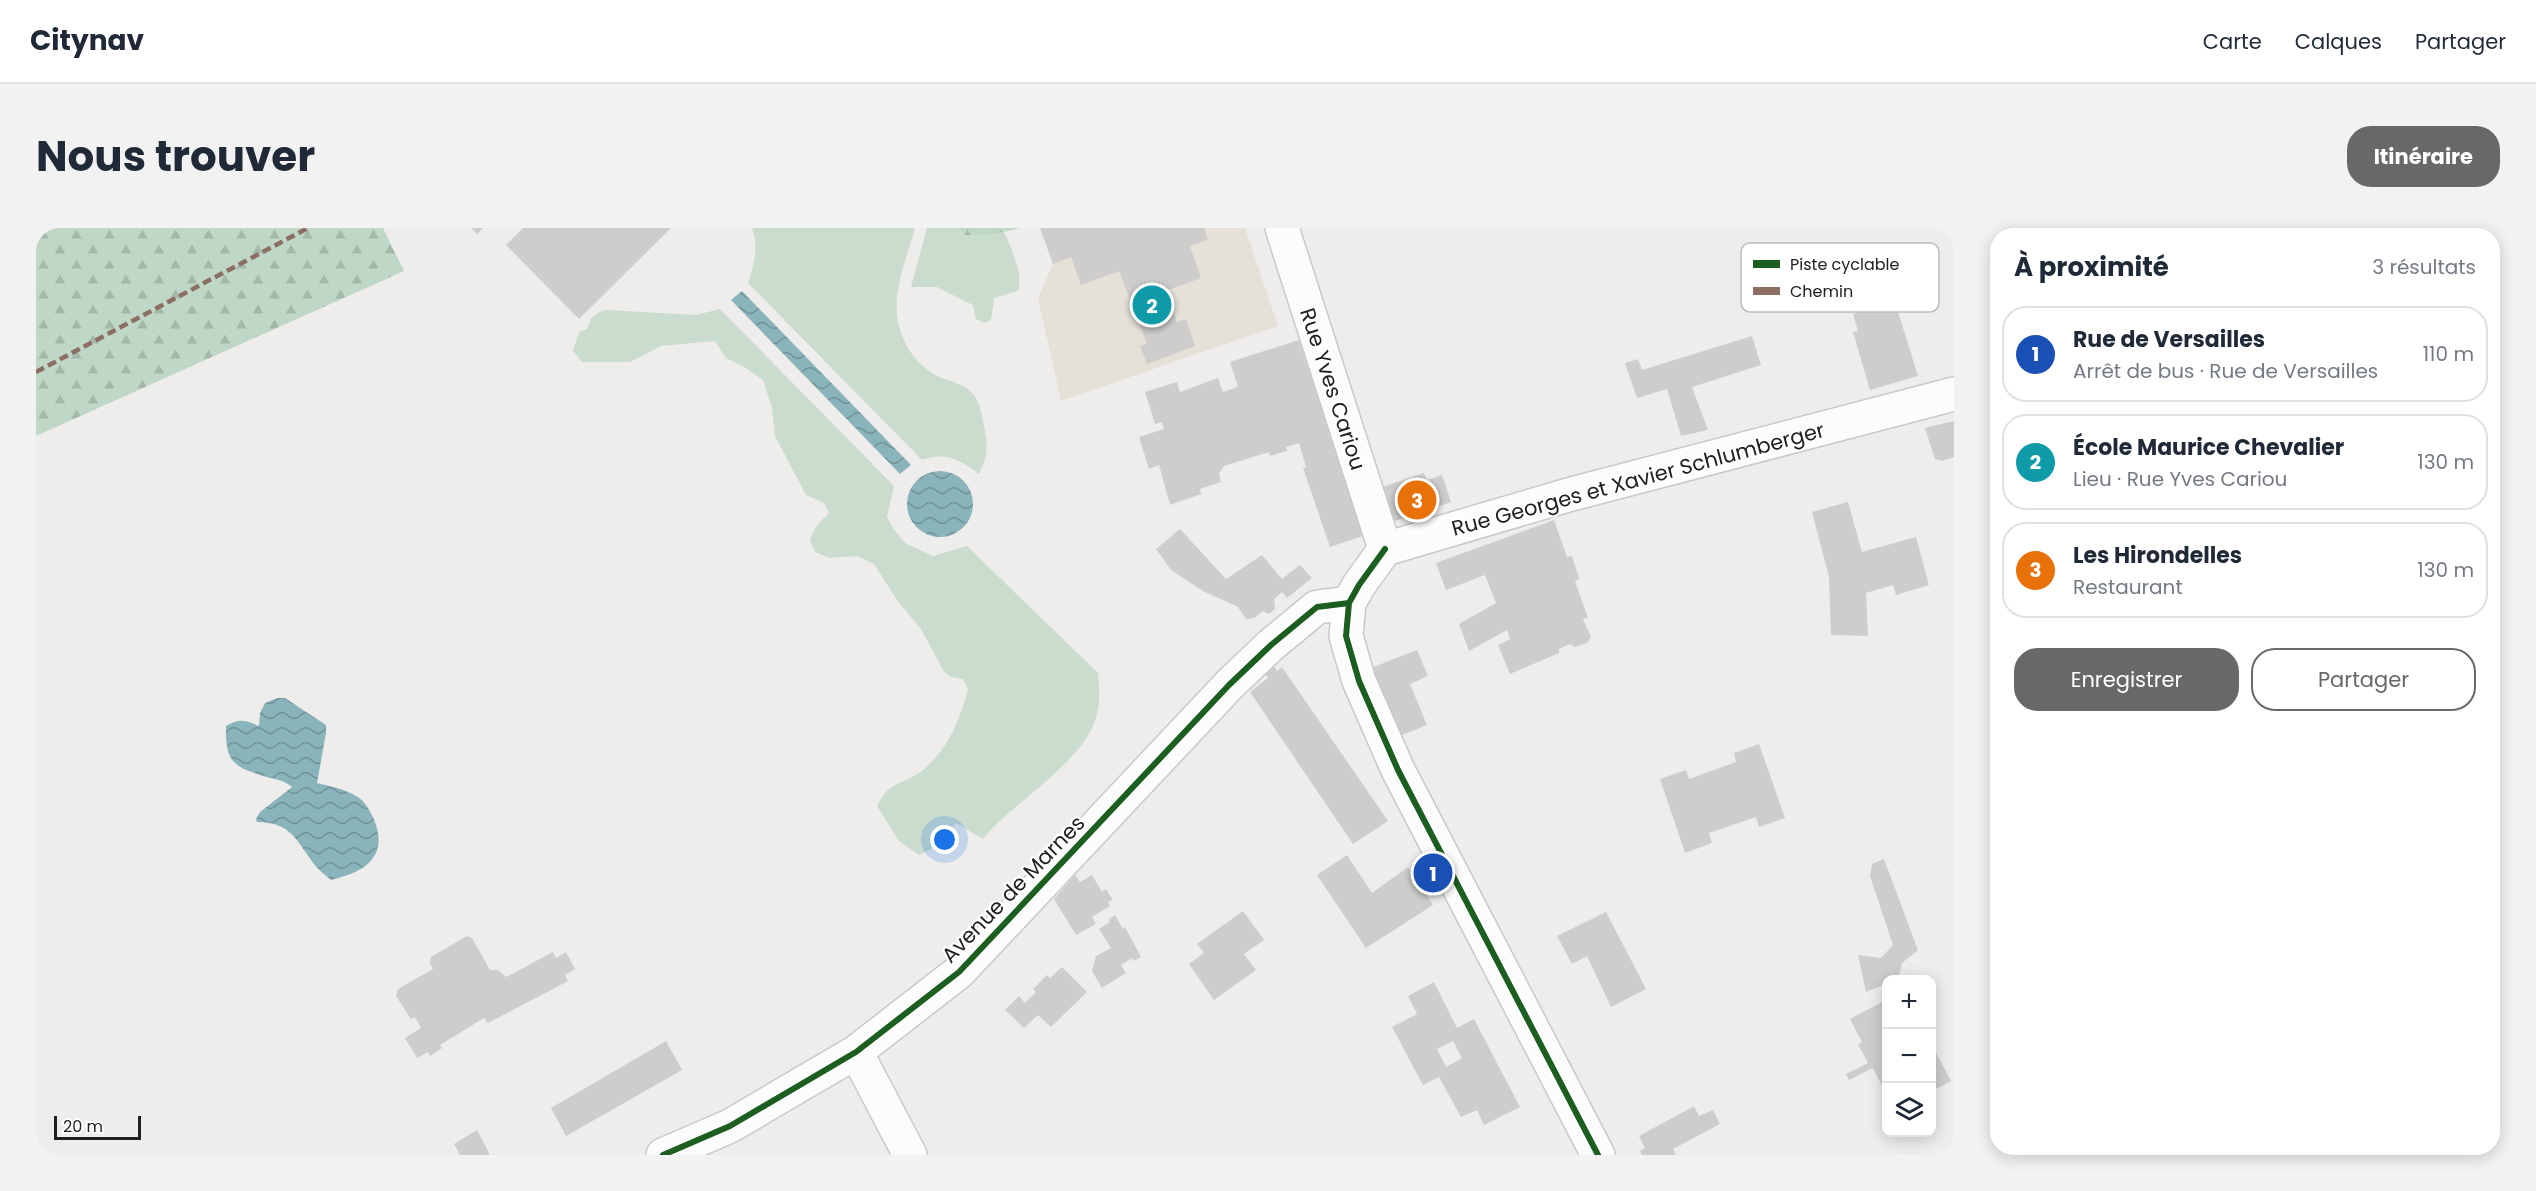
<!DOCTYPE html>
<html lang="fr">
<head>
<meta charset="utf-8">
<style>
	:root { --surface:#fff; --page:#f2f2f3; --text:#1f2937; --muted:#747a83; --line:#e0e1e3; --accent:#6a6866 }
	body { margin:0; font-family:Poppins,sans-serif; background:var(--page); color:var(--text) }
	.controls { position:absolute; right:18px; bottom:18px; display:grid; overflow:hidden; border-radius:12px; box-shadow:0 3px 15px #0003 }
	.controls button { width:54px; height:54px; display:grid; place-items:center; padding:0; border:0; border-bottom:2px solid var(--line); background:var(--surface); color:var(--text); font:30px sans-serif }
	.scale { position:absolute; left:18px; bottom:15px; width:87px; box-sizing:border-box; padding-left:6px; border:3px solid #22201f; border-top:0; font-size:16px; line-height:21px; white-space:nowrap; color:#22201f; -webkit-text-stroke:4px #fff; paint-order:stroke }
	.you { position:absolute; left:909px; top:612px; width:21px; height:21px; margin:-15px; border:4px solid #fff; border-radius:50%; background:#1a73e8; box-shadow:0 0 0 9px #1a73e833 }
	.badge { display:grid; place-items:center; width:39px; height:39px; border-radius:50%; background:var(--accent); color:#fff; font-size:20px; font-weight:700 }
	.pin { position:absolute; translate:-50% -50%; border:3px solid #fff; box-shadow:0 2px 6px #0006 }
	.list { margin:0; padding:0; list-style:none }
	h2 { display:flex; justify-content:space-between; align-items:center; height:78px; margin:0; padding:0 24px; font-size:26px }
	h2 small { font-size:20px; font-weight:400; color:var(--muted) }
	.list li { display:grid; grid-template-columns:39px 1fr auto; gap:18px; align-items:center; box-sizing:border-box; height:96px; margin:0 12px 12px; padding:0 12px; border:2px solid var(--line); border-radius:24px }
	.list b { display:block; font-size:22px; white-space:nowrap }
	.list p { margin:0; font-size:20px; white-space:nowrap; color:var(--muted) }
	.list em { font-size:20px; font-style:normal; color:var(--muted) }
	.actions { display:flex; gap:12px; padding:18px 24px }
	.actions a { flex:1; padding:14px 0; border:2px solid var(--accent); border-radius:24px; text-align:center; font-size:21px; color:var(--accent) }
	.actions .main { background:var(--accent); color:#fff }
	.icon { flex:none; width:33px; height:33px; fill:none; stroke:currentColor; stroke-width:2; stroke-linecap:round; stroke-linejoin:round }
	.map { position:relative; flex:none; width:1918px; height:927px; overflow:hidden; border-radius:24px }
	header { display:flex; align-items:center; gap:36px; box-sizing:border-box; height:84px; padding:0 30px; background:var(--surface); border-bottom:2px solid var(--line) }
	header strong { font-size:28px }
	nav { display:flex; gap:33px; margin-inline-start:auto; font-size:21px }
	.intro { display:flex; align-items:center; justify-content:space-between; box-sizing:border-box; height:144px; padding:0 36px }
	h1 { margin:0; font-size:42px }
	.button { padding:15px 27px; border-radius:24px; background:var(--accent); color:#fff; font-size:21px; font-weight:700 }
	main { display:flex; gap:36px; padding:0 36px }
	aside { flex:1; background:var(--surface); border-radius:24px; box-shadow:0 3px 15px #0003 }
	.map>svg:first-child { display:block }
	.built { fill:#e5e1d9 }
	.green { fill:#cadcce }
	.forest { fill:url(#forest-firs) }
	.water { fill:url(#water-waves) }
	.building { fill:#cfcdcb; fill-rule:evenodd }
	.lines { fill:none; stroke-linecap:round; stroke-linejoin:round }
	.minor-casing { stroke:#cbc9c8; stroke-width:36 }
	.major-casing { stroke:#cbc9c8; stroke-width:36 }
	.minor { stroke:#fdfcfc; stroke-width:33 }
	.major { stroke:#fdfcfc; stroke-width:33 }
	.quiet { stroke:#8d6e63; stroke-width:4.5; stroke-dasharray:9 4.5; stroke-linecap:butt }
	.cycleway-casing { stroke:#fff; stroke-width:10 }
	.cycleway { stroke:#1b5e20; stroke-width:6 }
	.labels { text-anchor:middle; dominant-baseline:central; stroke-width:4.5; stroke-linejoin:round; paint-order:stroke }
	.street-label { font-size:21px; fill:#22201f; stroke:#fff }
	.key { fill:#fff; stroke:#bdbcbc; stroke-width:1.5 }
	.key-label { font-size:16px; fill:#22201f }
</style>
</head>
<body>
<header>
<strong>Citynav</strong>
<nav><a>Carte</a><a>Calques</a><a>Partager</a></nav>
</header>
<div class="intro"><h1>Nous trouver</h1><a class="button">Itinéraire</a></div>
<main>
<div class="map">
<svg width="1918" height="927" viewBox="0 0 1918 927">
	<defs>
		<pattern id="forest-firs" width="22" height="20" patternUnits="userSpaceOnUse" patternTransform="scale(1.5)"><rect width="22" height="20" fill="#bfd7c6"/><path d="M5 1l3.5 6h-7zM16 11l3.5 6h-7z" fill="#a4b8aa"/></pattern>
		<pattern id="water-waves" width="16" height="10" patternUnits="userSpaceOnUse" patternTransform="scale(1.5)"><rect width="16" height="10" fill="#8ab4bb"/><path d="M0 5q4-4 8 0t8 0" fill="none" stroke="#709297"/></pattern>
	</defs>
	<rect width="100%" height="100%" fill="#efedeb"/>
	<path class="built" d="M1004 0H1209L1242 98 1025 173 1002 70 1017 36Z"/>
	<path class="green" d="M716 0H879C871 29 856 64 862 94 867 118 883 141 906 150 917 154 930 157 938 167 944 176 946 187 948 198 952 218 952 228 943 246 925 232 908 223 886 232L712 55C718 38 723 18 716 0Z
		M891 0H922L929 7 968 4C975 18 988 49 982 63L958 70 955 92 949 95 940 91 937 77 901 59H875Z
		M684 81 858 258 851 289 857 300 869 315 897 328 931 318 1062 445C1063 457 1064 470 1062 482 1053 533 978 572 947 611L920 595 894 622 883 627 863 613 841 578C855 550 867 558 887 542 912 521 924 492 932 461L927 451 915 449 908 444 885 401 861 372 838 336 821 328 794 330 779 324 774 312 780 298 793 285 788 275 770 267 739 208 736 180 727 152 710 140 690 130 679 113 625 118 594 134H546L537 123 543 104 551 101C555 89 558 85 570 82L660 87Z"/>
	<path class="forest" d="M0 0H347L368 43 0 208Z
		M922 0H984L954 7H929Z"/>
	<path class="water" d="M706 63 875 237 864 246 695 72Z
		M871 276a33 33 0 1 1 66 0a33 33 0 1 1-66 0Z
		M241 470H249L290 497V505L281 555C293 558 309 561 320 568 328 572 333 581 337 589 354 628 330 644 295 652 288 646 280 640 275 632 259 609 252 594 221 594L220 591 224 584 256 559C248 552 241 552 231 549 197 539 189 534 190 498 204 490 209 492 223 498L224 485 229 475Z"/>
	<path class="building" d="M435 0H447L441 6Z
		M487 0H635L543 91 470 17Z
		M1004 0H1168L1172 12 1154 18 1165 50 1130 63 1141 94 1150 91 1159 118 1111 136 1104 118 1111 116 1083 43 1045 57 1035 29 1017 36Z
		M1839 33 1848 60 1854 58 1882 148 1834 162 1817 104 1822 103 1817 86 1831 81 1817 39Z
		M1716 108 1725 137 1656 159 1672 202 1645 208 1631 161 1601 170 1589 135 1602 131 1606 142Z
		M1263 112 1327 308 1294 319 1267 240 1270 239 1263 215 1250 219 1251 223 1234 228 1233 224 1188 238 1183 245 1185 254 1164 261 1165 266 1134 277 1123 237 1113 241 1103 209 1128 201 1126 194 1119 196 1109 164 1141 154 1144 164 1182 150 1187 164 1202 159 1194 134Z
		M1918 193V229L1906 233 1899 231 1889 200Z
		M1388 245 1391 252 1406 247 1415 274 1356 294 1344 260Z
		M1812 274 1826 324 1880 309 1893 357 1860 367 1857 357 1830 365 1832 408 1795 407 1793 349 1776 284Z
		M1518 292 1531 329 1536 328 1543 351 1539 353 1552 390 1547 391 1555 409 1551 415 1539 419 1534 416 1523 421V425L1474 446 1462 417 1474 411 1471 402 1433 423 1423 396 1460 375 1449 347 1410 362 1400 335Z
		M1144 301 1190 351 1226 327 1246 351 1264 337 1276 350 1251 370 1246 364 1238 371 1239 381 1233 386 1227 383 1218 390 1210 391 1202 379 1167 363 1135 342 1120 321Z
		M1381 422 1392 448 1374 456 1391 497 1364 508 1335 440Z
		M1237 437 1241 443 1246 439 1352 593 1317 616 1214 464 1232 450 1228 444Z
		M1723 516 1749 590 1723 599 1720 589 1673 605 1676 615 1649 625 1624 551 1650 542 1653 551 1700 534 1698 525Z
		M1311 627 1336 665 1372 639 1397 677 1330 720 1281 647Z
		M1848 631 1882 722 1866 735 1862 752H1850V756L1830 764 1822 727 1845 730 1857 717 1834 648 1836 636Z
		M1039 647 1044 654 1056 647 1066 664 1070 661 1077 672 1072 674 1074 678 1056 689 1060 696 1040 707 1018 671Z
		M1207 683 1228 712 1208 726 1220 742 1178 772 1153 736 1168 725 1161 716Z
		M1570 684 1610 761 1575 779 1551 728 1536 736 1521 708Z
		M1079 687 1087 701 1089 699 1105 729 1098 733 1096 730 1085 737 1090 745 1066 760 1056 743 1060 728 1075 720 1063 701 1074 694 1073 691Z
		M431 708 436 710 454 742H462L470 749 517 724 520 730 530 724 539 741 529 747 532 753 452 795 448 790 404 817 406 820 394 828 392 824 381 830 369 810 385 800 379 789 375 791 360 768 362 761 397 741 394 735 395 729Z
		M1026 739 1051 764 1015 799 1002 787 988 800 969 782 983 768 989 775 1000 764 997 761 1011 747 1014 750Z
		M1398 754 1421 800 1438 791 1484 879 1448 897 1441 882 1425 889 1403 849 1387 857 1356 799 1381 786 1372 768ZM1417 813 1426 830 1410 839 1401 821Z
		M1850 772V858L1847 860 1837 840 1813 852 1810 846 1832 835 1822 816 1826 814 1814 791Z
		M630 813 646 842 530 908 515 880Z
		M1896 817 1915 853 1896 863Z
		M1658 878 1663 888 1677 882 1684 896 1637 921 1640 927H1606L1604 923 1609 920 1603 908Z
		M441 902 454 927H424L418 916Z"/>
	<g class="lines">
		<g class="minor-casing">
			<path id="minor" d="M1349 321 1323 357 1313 375 1310 408 1323 453 1362 542 1562 927
				M820 824 874 927
				M627 927 694 898 820 824 923 744 1193 457 1235 417 1281 379 1313 375"/>
		</g>
		<g class="major-casing">
			<path id="major" d="M1246 0 1349 321 1532 267 1918 166"/>
		</g>
		<use href="#minor" class="minor"/>
		<use href="#major" class="major"/>
		<path class="quiet" d="M0 144 272 0"/>
		<g class="cycleway-casing">
			<path id="cycleway" d="M1349 321 1323 357 1313 375 1310 408 1323 453 1362 542 1562 927
				M627 927 694 898 820 824 923 744 1193 457 1235 417 1281 379 1313 375"/>
		</g>
		<use href="#cycleway" class="cycleway"/>
	</g>
	<g class="labels">
		<g class="street-label">
			<text transform="translate(1297 161) rotate(72)">Rue Yves Cariou</text>
			<text transform="translate(1602 251) rotate(-15)">Rue Georges et Xavier Schlumberger</text>
			<text transform="translate(977 661) rotate(-46)">Avenue de Marnes</text>
		</g>
	</g>
	<rect x="1705" y="15" width="198" height="69" rx="9" class="key"/>
	<rect x="1717" y="32" width="27" height="8" fill="#1b5e20"/>
	<rect x="1717" y="59" width="27" height="8" fill="#8d6e63"/>
	<g class="key-label">
		<text x="1754" y="42">Piste cyclable</text>
		<text x="1754" y="69">Chemin</text>
	</g>
</svg>
<div class="controls">
<button>+</button>
<button>−</button>
<button><svg class="icon" aria-label="layers" viewBox="0 0 24 24"><path d="M12 4l9 5-9 5-9-5zM3 14l9 5 9-5"/></svg></button>
</div>
<div class="scale">20 m</div>
<div class="you"></div>
<div class="pin badge" style="left:1397px;top:645px;background:#1a4fb4">1</div>
<div class="pin badge" style="left:1116px;top:77px;background:#0f9aa8">2</div>
<div class="pin badge" style="left:1381px;top:272px;background:#e8710a">3</div>
</div>
<aside>
<h2>À proximité<small>3 résultats</small></h2>
<ul class="list">
<li><span class="badge" style="background:#1a4fb4">1</span><div><b>Rue de Versailles</b><p>Arrêt de bus · Rue de Versailles</p></div><em>110 m</em></li>
<li><span class="badge" style="background:#0f9aa8">2</span><div><b>École Maurice Chevalier</b><p>Lieu · Rue Yves Cariou</p></div><em>130 m</em></li>
<li><span class="badge" style="background:#e8710a">3</span><div><b>Les Hirondelles</b><p>Restaurant</p></div><em>130 m</em></li>
</ul>
<div class="actions"><a class="main">Enregistrer</a><a>Partager</a></div>
</aside>
</main>
</body>
</html>
